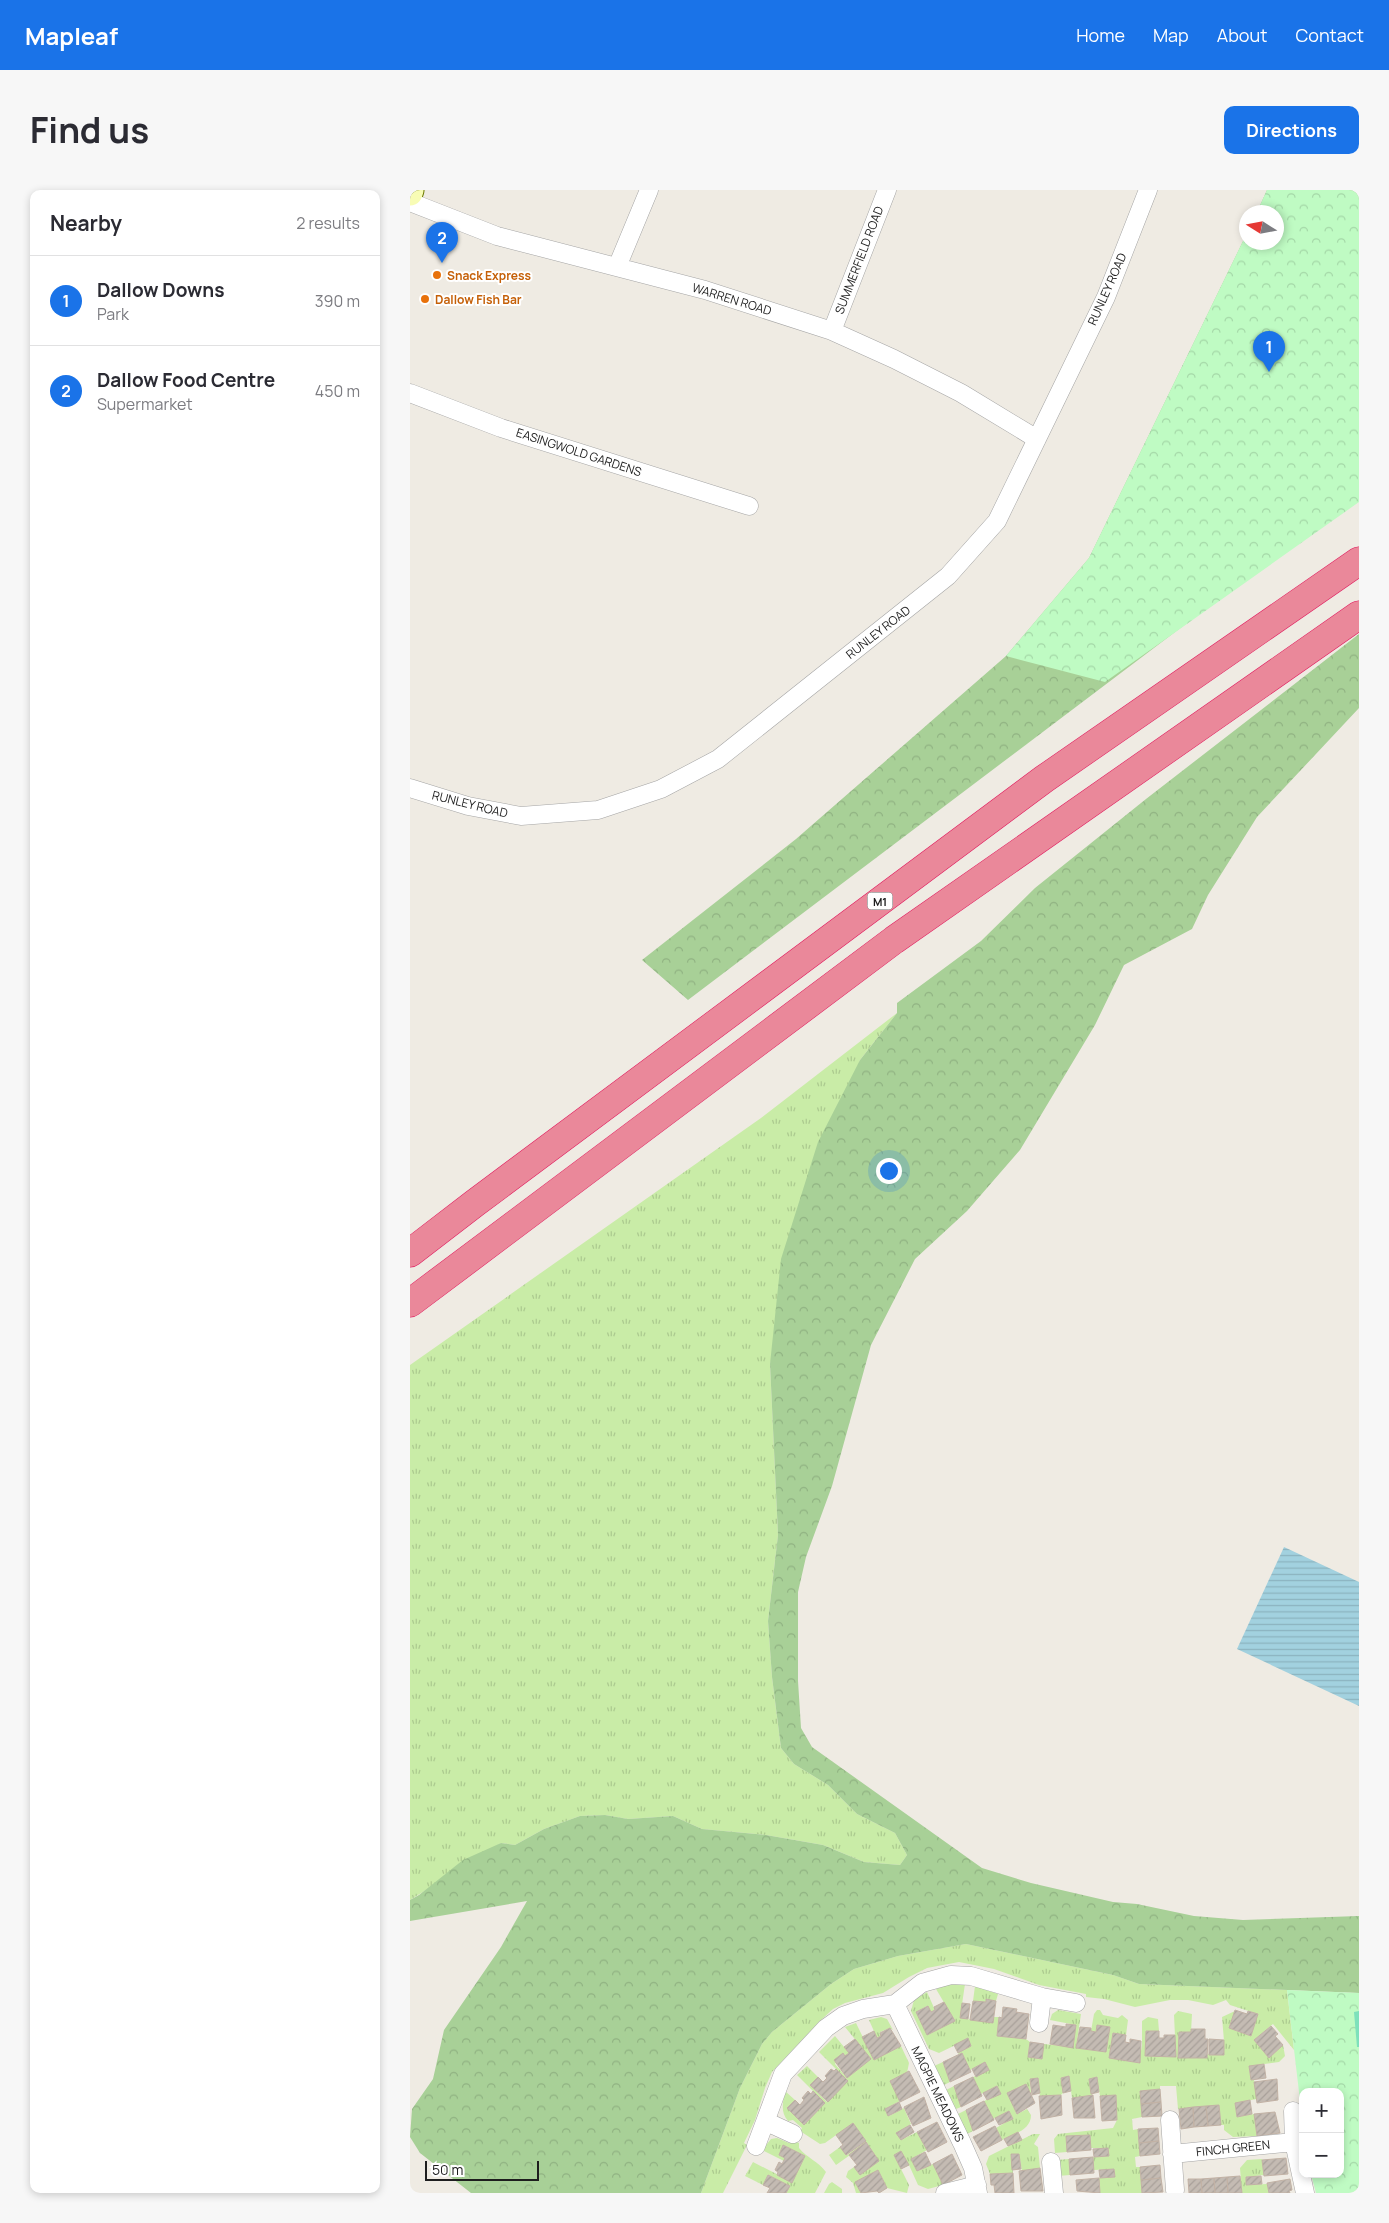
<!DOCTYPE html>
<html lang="en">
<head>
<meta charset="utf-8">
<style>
	:root { --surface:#fff; --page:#f7f7f7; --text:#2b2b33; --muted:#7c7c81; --line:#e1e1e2; --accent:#1a73e8 }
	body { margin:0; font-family:Manrope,sans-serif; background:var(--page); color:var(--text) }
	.controls { position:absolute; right:15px; bottom:15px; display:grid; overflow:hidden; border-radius:10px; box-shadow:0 2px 8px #0003 }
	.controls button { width:45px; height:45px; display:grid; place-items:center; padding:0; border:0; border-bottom:1px solid var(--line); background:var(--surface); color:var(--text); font:25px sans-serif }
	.compass { position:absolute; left:829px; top:15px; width:45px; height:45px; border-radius:50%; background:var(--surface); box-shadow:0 2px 8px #0003; rotate:281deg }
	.scale { position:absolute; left:15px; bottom:12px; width:114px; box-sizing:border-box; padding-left:5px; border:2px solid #1e1e1e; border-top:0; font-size:14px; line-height:18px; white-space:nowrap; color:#1e1e1e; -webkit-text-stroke:4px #fff; paint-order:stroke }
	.you { position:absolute; left:478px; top:980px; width:18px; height:18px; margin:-12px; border:4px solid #fff; border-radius:50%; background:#1a73e8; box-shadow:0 0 0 8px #1a73e833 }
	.badge { display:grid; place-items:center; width:32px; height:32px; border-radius:50%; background:var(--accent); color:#fff; font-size:16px; font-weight:700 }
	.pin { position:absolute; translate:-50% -41px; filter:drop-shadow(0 1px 2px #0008) }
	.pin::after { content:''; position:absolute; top:26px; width:18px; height:15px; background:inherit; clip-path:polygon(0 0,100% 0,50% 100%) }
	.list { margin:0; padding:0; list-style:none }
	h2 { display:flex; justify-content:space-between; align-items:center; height:65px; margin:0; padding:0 20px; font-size:21px }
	h2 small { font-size:16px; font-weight:400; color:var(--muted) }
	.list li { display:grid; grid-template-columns:32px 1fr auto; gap:15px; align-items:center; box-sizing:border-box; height:90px; padding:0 20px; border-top:1px solid var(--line) }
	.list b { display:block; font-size:19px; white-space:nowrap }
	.list p { margin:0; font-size:16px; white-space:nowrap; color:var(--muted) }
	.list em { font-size:16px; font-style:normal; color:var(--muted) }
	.map { position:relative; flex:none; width:949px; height:2003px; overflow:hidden; border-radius:10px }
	header { display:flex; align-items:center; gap:30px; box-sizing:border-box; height:70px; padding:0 25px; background:var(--accent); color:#fff }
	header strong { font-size:24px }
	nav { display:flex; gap:28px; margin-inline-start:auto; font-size:18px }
	.intro { display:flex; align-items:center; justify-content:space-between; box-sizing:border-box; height:120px; padding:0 30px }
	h1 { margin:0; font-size:35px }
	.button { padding:12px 22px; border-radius:10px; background:var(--accent); color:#fff; font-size:18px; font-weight:700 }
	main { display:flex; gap:30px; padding:0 30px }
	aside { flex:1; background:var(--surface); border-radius:10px; box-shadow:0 2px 8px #0003 }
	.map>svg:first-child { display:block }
	.grass { fill:url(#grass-tufts) }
	.forest { fill:url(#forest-crowns) }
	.park { fill:url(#park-crowns) }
	.pitch { fill:#7ee1bb }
	.water { fill:url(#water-rules) }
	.building { fill:url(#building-hatch); stroke:#c2b2a5 }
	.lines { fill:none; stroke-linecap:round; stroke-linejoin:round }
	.street-casing { stroke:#a5a5a5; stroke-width:19 }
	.secondary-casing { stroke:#6c7901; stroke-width:27 }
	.highway-casing { stroke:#e01e60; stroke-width:29 }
	.street { stroke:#fff; stroke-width:18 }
	.secondary { stroke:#f8fcb5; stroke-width:25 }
	.highway { stroke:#ea889a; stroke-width:28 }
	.food-dot { fill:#e8710a; stroke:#fff; stroke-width:2 }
	.labels { text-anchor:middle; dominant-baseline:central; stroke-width:4; stroke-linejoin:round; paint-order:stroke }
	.shield { fill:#fff; stroke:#626262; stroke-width:1 }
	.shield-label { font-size:11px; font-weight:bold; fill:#1e1e1e }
	.street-label { font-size:12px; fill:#1e1e1e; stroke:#fff }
	.food-label { font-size:12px; font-weight:bold; fill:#c56008; stroke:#fff; text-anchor:start }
</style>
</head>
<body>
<header>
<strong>Mapleaf</strong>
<nav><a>Home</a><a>Map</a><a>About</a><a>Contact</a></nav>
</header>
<div class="intro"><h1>Find us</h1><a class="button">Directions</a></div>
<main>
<aside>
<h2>Nearby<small>2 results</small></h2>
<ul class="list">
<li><span class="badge">1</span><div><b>Dallow Downs</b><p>Park</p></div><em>390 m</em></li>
<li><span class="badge">2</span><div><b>Dallow Food Centre</b><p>Supermarket</p></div><em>450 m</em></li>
</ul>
</aside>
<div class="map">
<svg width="949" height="2003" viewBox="0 0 949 2003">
	<defs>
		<pattern id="grass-tufts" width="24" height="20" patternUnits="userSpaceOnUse" patternTransform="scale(1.25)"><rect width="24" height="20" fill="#c9eca7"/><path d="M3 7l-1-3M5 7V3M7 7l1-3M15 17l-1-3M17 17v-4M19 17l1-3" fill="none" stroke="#acca8f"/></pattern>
		<pattern id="forest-crowns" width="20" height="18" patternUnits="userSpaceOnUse" patternTransform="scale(1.25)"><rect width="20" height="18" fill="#a8d097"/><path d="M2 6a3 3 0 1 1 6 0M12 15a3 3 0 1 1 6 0" fill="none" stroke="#90b282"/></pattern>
		<pattern id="park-crowns" width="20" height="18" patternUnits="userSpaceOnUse" patternTransform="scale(1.25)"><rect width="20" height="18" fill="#bffbc3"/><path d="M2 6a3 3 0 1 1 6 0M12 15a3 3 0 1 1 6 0" fill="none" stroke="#a4d7a7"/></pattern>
		<pattern id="water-rules" width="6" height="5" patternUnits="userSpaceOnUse" patternTransform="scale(1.25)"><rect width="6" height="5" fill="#a2d1df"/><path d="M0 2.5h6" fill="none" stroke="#8bb3bf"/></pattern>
		<pattern id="building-hatch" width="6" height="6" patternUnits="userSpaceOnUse" patternTransform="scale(1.25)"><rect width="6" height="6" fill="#c4bbb3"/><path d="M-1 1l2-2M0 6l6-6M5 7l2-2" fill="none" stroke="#a8a09a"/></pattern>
	</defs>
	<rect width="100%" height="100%" fill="#efebe3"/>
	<path class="grass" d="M487 823 450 870 360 1174 368 1345 358 1431 362 1487 371 1558 384 1574 418 1595 447 1624 485 1643 497 1665 490 1675 454 1672 413 1655 356 1645 292 1639 263 1626 218 1629 195 1625 170 1626 134 1639 105 1655 91 1653 0 1710V1175L351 928Z
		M556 1754 703 1785 729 1794 877 1800 884 1860 863 1834 844 1850 859 1868 873 1855 875 1866 869 1872 839 1876 841 1890H844L847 1909 825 1913 827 1927 844 1924 847 1946 823 1947 814 1940V1935H811L809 1915 768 1919 766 1896H750V1899L730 1901 732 1927 722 1929 723 1940 728 1939 730 1966 725 1967 726 1977H730L732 2003H690L689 1988 705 1987 704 1979 684 1980 683 1967 699 1966 698 1958H681L680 1945 656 1946 657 1962 645 1963 644 1949 648 1944 703 1938 707 1930 706 1906H690L687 1887 679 1889 682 1905 662 1908 659 1886 651 1888 653 1903 651 1905 630 1906 628 1888 620 1890 621 1905 597 1903 607 1924 617 1919 621 1925C621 1940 604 1944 592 1950L586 1938 603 1928 599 1921 583 1929 574 1911 590 1904 587 1896 571 1904 563 1887 579 1880 575 1872 560 1880 552 1863 549 1864 548 1863 561 1856 558 1849 529 1863 519 1859 501 1821 504 1810 517 1802 525 1820 521 1822 517 1816 506 1822 517 1844 545 1831 526 1799 540 1794H555L550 1828 583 1833 584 1827H589L587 1846 616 1849 620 1852 618 1867 631 1869 634 1854 663 1857 666 1835 640 1830 642 1824 648 1820 671 1824 666 1858 696 1862 700 1837 687 1835 686 1842 681 1841 684 1824 687 1820H690L693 1825 708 1828 712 1825 718 1830 716 1845 703 1843 699 1868 729 1873 732 1855V1831L738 1827 748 1829 749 1841H736L735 1866 766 1867 764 1825 768 1821 782 1824 781 1842H769L768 1867 797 1868V1865L814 1851 812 1827 825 1821 819 1838 841 1846 848 1824 820 1815 816 1810 803 1815 778 1810H760L725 1817 694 1809 676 1807V1804L629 1795 584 1779 549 1772 517 1778 499 1787 473 1803 435 1813 423 1819 410 1831 362 1882 355 1898 345 1930 334 1953 337 1955 313 2003H291L330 1898 352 1854 362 1842 421 1794 444 1779 488 1766Z
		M565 1796 588 1804 586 1811 576 1809V1812L563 1811Z
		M471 1827 477 1829 483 1840 480 1838 470 1842 471 1846 467 1848 459 1830Z
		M446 1833 464 1870 491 1856 499 1873 497 1883 480 1891 490 1911 475 1919 479 1926 494 1918 501 1934 487 1943 491 1950 507 1942 517 1960 501 1969 508 1981 523 1974 533 1995 518 1999 508 1995 499 1975 491 1979 499 1995 497 2003 477 1998 468 1980 445 1992 451 2003H446L443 1993 436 1987 438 1981 444 1977 450 1985 469 1971 457 1953 426 1975 419 1965 430 1957 437 1965 456 1951 443 1933 415 1953 410 1954 390 1941 392 1938 383 1930 378 1931C370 1922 373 1912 375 1901L385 1910 377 1918 394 1935 415 1913 387 1885 397 1876 408 1887 400 1895 417 1912 438 1891 409 1862 425 1846 439 1863 435 1866 433 1863 425 1874 437 1888 461 1869 435 1837Z
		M533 1872 540 1892 534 1895 524 1876Z
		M544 1896 551 1917 546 1919 536 1900Z
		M556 1920 563 1941 557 1944 548 1924Z
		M623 1944H630L624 1954 628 1957 630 1978 612 1981 609 1964 601 1965 603 1983 580 1984 576 1974 579 1966Z
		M367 1948 379 1953 382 1950 389 1953V1958C397 1968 408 1971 416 1982L405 2003H376L380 1996 358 1985 353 1995 335 1986 343 1972 382 1992 395 1966 373 1955 369 1965 375 1968 374 1971 352 1960 361 1949Z
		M659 1969 660 1985 648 1986 647 1970Z
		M852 1969 854 1985 836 1987V1995L857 1994 859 2003H832L830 1978 837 1970Z
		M422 1992 432 1999V2003H414L419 1994Z"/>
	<path class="forest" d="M857 0H949V303L278 810 232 770 386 649 596 466 679 368 836 45V52H866V22H847Z
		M949 444V518L847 627 798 705 782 739 714 775 685 835 610 960 557 1021 505 1069 461 1155 422 1296 396 1367 388 1402V1491L391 1538 402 1557 572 1678 621 1693 703 1712 727 1714 784 1726 833 1730 949 1726V1803L729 1794 703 1785 556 1754 488 1766 444 1779 421 1794 362 1842 352 1854 330 1898 291 2003H61L10 1963 0 1947 2 1919 23 1889 34 1840 91 1757 117 1711 0 1731V1710L9 1705 53 1670 91 1653 105 1655 134 1639 170 1626 195 1625 218 1629 263 1626 292 1639 356 1645 413 1655 454 1672 490 1675 497 1665 485 1643 447 1624 418 1595 384 1574 371 1558 362 1487 358 1431 368 1345 360 1174 371 1069 408 952 450 870 487 823V813L571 751 625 698 736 609Z"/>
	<path class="park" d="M857 0H949V312L695 492 596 466 679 368 836 45V52H866V22H847Z
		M877 1800 949 1803V2003H906L901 1984H930V1902H893V1936Z"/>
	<path class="pitch" d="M949 1821V1857H947L944 1822Z"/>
	<path class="water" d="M874 1357 949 1392V1516L827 1459Z"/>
	<path class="building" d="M576 1809 586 1811 583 1833 560 1830 563 1811 576 1812Z
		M534 1812 545 1831 517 1845 506 1822 518 1816 521 1822 525 1820 524 1817Z
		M552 1813 560 1814 558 1829 550 1828Z
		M593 1817 607 1819 606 1822 619 1824 616 1849 587 1846 589 1827 592 1828Z
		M825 1820 837 1824 838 1821 848 1824 841 1846 819 1838Z
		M656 1834 666 1835 663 1858 640 1854 643 1835 656 1837Z
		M687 1835 700 1837 696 1862 666 1858 670 1837 681 1838V1841L686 1842Z
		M861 1836 868 1844 865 1846 873 1855 859 1868 844 1850Z
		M480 1838 491 1856 464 1870 452 1847 464 1841 467 1848 471 1846 470 1843Z
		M781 1839H795V1849H798L797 1868H768L769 1842H781Z
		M736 1841H749V1848H754V1845H765L766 1867 735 1866Z
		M703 1843 716 1845 715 1852 720 1853V1849L731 1851 730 1873 699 1868Z
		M558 1848 561 1856 548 1863 544 1855Z
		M445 1849 461 1869 437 1888 424 1870 433 1863 435 1866 439 1863 434 1857Z
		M799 1849 814 1850V1865H799Z
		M620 1852 634 1854 632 1869 618 1867Z
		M552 1863 561 1882 540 1892 533 1872Z
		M575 1872 579 1880 566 1887 562 1879Z
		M854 1874 856 1888 841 1890 839 1876Z
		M421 1879 424 1881 426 1879 438 1891 418 1912 400 1895 408 1887 413 1892 417 1888 415 1886Z
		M499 1881 510 1902 490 1912 480 1891Z
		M659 1886 661 1901 653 1903 651 1888Z
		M563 1887 572 1906 551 1917 544 1896Z
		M687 1887 689 1902 681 1904 679 1889Z
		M628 1888 630 1903 622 1905 620 1889Z
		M867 1889 868 1910 847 1913 844 1892Z
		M616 1894 625 1913 607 1924 597 1903Z
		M587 1896 591 1904 577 1910 573 1903Z
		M750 1899 751 1912 731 1914 730 1901Z
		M398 1901 401 1904 403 1901 415 1913 394 1935 377 1918 385 1910 390 1915 394 1910 392 1908Z
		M651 1905 652 1925 631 1929 629 1906Z
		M683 1905 685 1928H664L662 1908Z
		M706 1905 707 1930 692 1931 690 1906Z
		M514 1907 521 1928 503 1936 494 1917Z
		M840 1910 842 1924 827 1927 825 1913Z
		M574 1911 584 1930 563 1941 556 1920Z
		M489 1912 492 1919 478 1926 475 1919Z
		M751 1912 752 1926 732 1927 731 1914Z
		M809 1915 811 1935 798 1936 796 1916Z
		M796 1916 798 1936 784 1937 783 1917Z
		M783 1917 784 1937 771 1939 769 1919Z
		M599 1921 603 1929 589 1935 585 1928Z
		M865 1922 870 1943 847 1946 844 1924Z
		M527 1932 537 1952 518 1962 507 1942Z
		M443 1933 456 1951 436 1965 430 1957 433 1955 426 1945Z
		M500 1935 504 1942 491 1950 486 1943Z
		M585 1936 592 1950 571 1961 563 1947Z
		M748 1938 749 1951 729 1953 728 1939Z
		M608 1942 612 1950 598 1956 594 1949Z
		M680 1945 681 1960 657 1962 656 1946Z
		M749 1951 750 1964 730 1966 729 1953Z
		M456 1952 469 1971 450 1985 444 1977 447 1975 439 1965Z
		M373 1955 395 1966 382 1993 367 1985 368 1982 365 1980 369 1972 372 1974 375 1968 369 1965Z
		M698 1958 699 1966 684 1967 683 1959Z
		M491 1961 499 1975 491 1979 484 1965Z
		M515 1962 521 1975 507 1981 501 1969Z
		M542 1964 552 1985 533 1995 523 1974Z
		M601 1964H609L611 1979 602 1980Z
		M683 1967 684 1983 660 1985 659 1969Z
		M876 1968 878 1984 854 1986 852 1970Z
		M750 1975 751 1988 731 1990 730 1977Z
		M630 1978 633 2001H611L609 1981Z
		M704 1979 705 1987 690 1988 689 1980Z
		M468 1980 477 1998 469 2003 467 2001 451 2003 445 1992Z
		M603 1983 604 2003H585L584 1995H581L580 1984Z
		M358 1985 380 1996 376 2003H357L360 1998 353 1995Z
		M830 1986 832 2003H818L817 1987Z
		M851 1986 852 1994 836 1995V1987Z
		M817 1987 818 2003H805L804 1988Z
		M689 1988 690 2003 667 2001 666 1990Z
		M751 1988 753 2002 732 2003 731 1990Z
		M804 1988 805 2003H792L791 1989Z
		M778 1989H791L792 2003H779Z
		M880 1989 882 2000 879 2001 880 2003H859L857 1993Z"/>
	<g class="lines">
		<g class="street-casing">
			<path id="street" d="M0 12 87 46 295 100 422 141 484 169 551 203 627 249
				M207 77 239 0
				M422 141 477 0
				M0 203 91 238 339 316
				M0 598 58 616 111 626 188 620 251 599 308 569 538 386 587 331 696 107 738 0
				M485 1814 552 1953 563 1978 568 2003
				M629 1833 632 1807
				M883 1921 884 1952 895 2003
				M760 1930 765 2000
				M357 1932 383 1944
				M346 1956 373 1884 416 1838 433 1826 453 1819 485 1814 512 1793 541 1785 561 1786 632 1807 666 1813
				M762 1964 884 1952
				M641 1972 644 2003
				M535 2003 567 1995"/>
		</g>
		<g class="secondary-casing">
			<path id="secondary" d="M0 3 1 0"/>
		</g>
		<g class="highway-casing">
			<path id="highway" d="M0 1063 65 1013 634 589 949 371
				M0 1113 484 750 949 425"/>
		</g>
		<use href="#street" class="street"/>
		<use href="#secondary" class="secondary"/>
		<use href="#highway" class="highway"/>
	</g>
	<g class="food-dot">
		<circle cx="27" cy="85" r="5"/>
		<circle cx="15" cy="109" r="5"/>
	</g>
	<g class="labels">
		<rect class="shield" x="457.5" y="702.5" width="25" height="17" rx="4"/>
		<g class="shield-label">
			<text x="470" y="711">M1</text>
		</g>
		<g class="street-label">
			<text transform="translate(449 70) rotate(-69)">SUMMERFIELD ROAD</text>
			<text transform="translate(697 99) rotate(-66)">RUNLEY ROAD</text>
			<text transform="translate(322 109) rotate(17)">WARREN ROAD</text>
			<text transform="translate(169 262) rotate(18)">EASINGWOLD GARDENS</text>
			<text transform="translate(468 442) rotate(-38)">RUNLEY ROAD</text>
			<text transform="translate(60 614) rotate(14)">RUNLEY ROAD</text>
			<text transform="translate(528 1904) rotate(64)">MAGPIE MEADOWS</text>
			<text transform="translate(823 1958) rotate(-6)">FINCH GREEN</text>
		</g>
		<g class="food-label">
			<text x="37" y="85">Snack Express</text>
			<text x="25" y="109">Dallow Fish Bar</text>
		</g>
	</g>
</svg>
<div class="controls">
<button>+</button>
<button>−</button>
</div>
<svg class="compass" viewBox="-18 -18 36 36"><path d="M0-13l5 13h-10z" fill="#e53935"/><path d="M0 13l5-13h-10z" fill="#7c7c81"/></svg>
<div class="scale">50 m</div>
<div class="you"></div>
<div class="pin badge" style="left:859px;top:182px">1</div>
<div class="pin badge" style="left:32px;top:73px">2</div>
</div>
</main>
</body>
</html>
